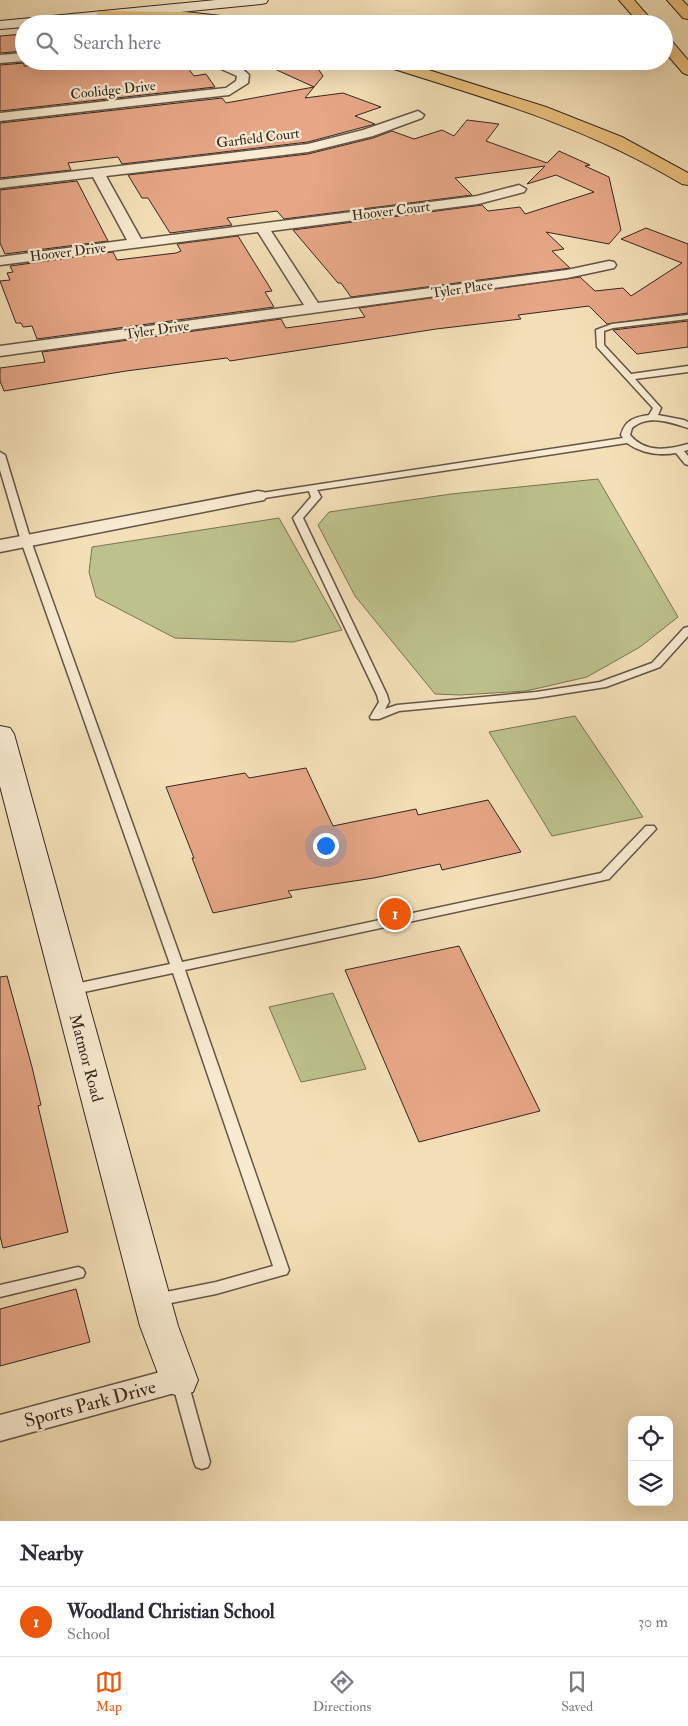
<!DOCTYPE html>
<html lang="en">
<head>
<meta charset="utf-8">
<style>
	:root { --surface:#fff; --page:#f7f7f7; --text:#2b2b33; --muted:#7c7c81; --line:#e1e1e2; --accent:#ea580c }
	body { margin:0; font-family:"IM FELL Double Pica",serif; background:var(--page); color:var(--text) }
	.controls { position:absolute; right:15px; bottom:15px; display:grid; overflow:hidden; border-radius:10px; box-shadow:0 5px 20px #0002 }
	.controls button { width:45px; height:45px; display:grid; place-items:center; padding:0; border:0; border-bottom:1px solid var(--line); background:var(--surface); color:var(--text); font:25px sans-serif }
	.you { position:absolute; left:325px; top:845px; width:18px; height:18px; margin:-12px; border:4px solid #fff; border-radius:50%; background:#1a73e8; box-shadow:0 0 0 8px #1a73e833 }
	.badge { display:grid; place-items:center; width:32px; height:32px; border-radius:50%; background:var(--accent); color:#fff; font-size:16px; font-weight:700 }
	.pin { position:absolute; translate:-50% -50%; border:2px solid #fff; box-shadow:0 1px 5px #0006 }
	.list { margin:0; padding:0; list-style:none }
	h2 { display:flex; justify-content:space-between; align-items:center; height:65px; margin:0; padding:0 20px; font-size:21px }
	h2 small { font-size:16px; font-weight:400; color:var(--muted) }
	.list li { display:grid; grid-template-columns:32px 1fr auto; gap:15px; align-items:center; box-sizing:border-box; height:70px; padding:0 20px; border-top:1px solid var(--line) }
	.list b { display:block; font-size:19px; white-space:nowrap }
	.list p { margin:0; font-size:16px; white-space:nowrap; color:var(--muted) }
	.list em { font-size:16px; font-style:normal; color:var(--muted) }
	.icon { flex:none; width:28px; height:28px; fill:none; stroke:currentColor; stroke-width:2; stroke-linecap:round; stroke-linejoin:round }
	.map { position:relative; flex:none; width:688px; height:1521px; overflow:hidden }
	.search { position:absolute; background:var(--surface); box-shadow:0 5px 20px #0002; left:15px; right:15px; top:15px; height:55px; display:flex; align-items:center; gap:12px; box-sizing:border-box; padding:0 18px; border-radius:28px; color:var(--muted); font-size:19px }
	.sheet { height:135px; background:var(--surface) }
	nav { display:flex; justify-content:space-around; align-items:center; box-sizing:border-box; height:70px; border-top:1px solid var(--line); background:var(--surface); font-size:14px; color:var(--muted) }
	nav a { display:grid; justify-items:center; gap:2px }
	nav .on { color:var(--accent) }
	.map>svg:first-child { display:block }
	.green { fill:#bdc28d; stroke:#787456 }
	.building { fill:#e7a787; stroke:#342720 }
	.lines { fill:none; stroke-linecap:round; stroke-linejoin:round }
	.lane-casing { stroke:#645546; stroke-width:3 }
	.street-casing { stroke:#645546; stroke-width:3 }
	.secondary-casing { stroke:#342720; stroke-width:2 }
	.highway-casing { stroke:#342720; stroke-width:2 }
	.lane { fill:#f8ebd1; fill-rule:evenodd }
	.street { fill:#f8ebd1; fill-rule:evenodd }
	.secondary { fill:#f8ebd1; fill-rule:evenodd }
	.highway { fill:#eac07c; fill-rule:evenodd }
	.labels { text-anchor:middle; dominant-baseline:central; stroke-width:4.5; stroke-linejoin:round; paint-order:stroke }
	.far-street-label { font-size:14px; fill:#342720; stroke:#f8ebd1 }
	.street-label { font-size:16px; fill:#342720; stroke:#f8ebd1 }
	.near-street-label { font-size:19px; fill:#342720; stroke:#f8ebd1 }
</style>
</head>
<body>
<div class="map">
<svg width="688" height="1521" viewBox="0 0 688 1521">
	<rect width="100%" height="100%" fill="#f4e0b8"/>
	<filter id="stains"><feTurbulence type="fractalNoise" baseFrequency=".004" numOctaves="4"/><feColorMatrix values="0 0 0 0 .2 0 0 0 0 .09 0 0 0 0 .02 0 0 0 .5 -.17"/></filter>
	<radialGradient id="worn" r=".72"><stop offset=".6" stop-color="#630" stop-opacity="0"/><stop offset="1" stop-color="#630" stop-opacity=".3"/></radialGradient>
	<path class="green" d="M598 479 678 617 640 647 587 677 526 691 460 695 435 694 355 596 318 525 329 512 451 494Z
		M279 518 342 630 293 642 175 638 96 597 89 572 92 547Z
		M575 716 643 817 552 836 489 732Z
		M333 993 366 1069 301 1082 269 1007Z"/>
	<path class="building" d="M24 34V51L0 53V36Z
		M95 61H142V64L169 61 172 64 184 63 194 76 206 74 215 87 0 111V65L24 63V66Z
		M257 61H313L323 76 305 98 343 93 381 107 355 116 375 124 308 142 122 164 118 157 68 163 71 170 0 178V123L222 98 226 103 314 87Z
		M467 120 499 124 486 141 547 163 559 151 590 165 585 166 609 177 621 230 609 244 546 232 564 249 552 251 570 268 351 297 341 283H338L293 230 482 205 488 211 520 207 525 214 594 192 556 175 527 184 545 166 455 178 472 195 284 219 277 211 227 218 232 225 170 233 148 198H142L128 175 308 154 373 138 392 131 414 139 442 130 454 136Z
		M77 181 108 241 5 254 0 243V190Z
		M646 228 688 244V313L607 324 589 306 518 315 521 319 436 329 230 361 227 358 126 371 4 391 0 381V368L45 362 42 352 281 319 286 328 365 317 359 308 580 277 595 291 623 288 631 296 682 263 621 239Z
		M238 236 272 291 265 292 274 307 37 339 32 326 23 327 21 323H16L0 281 10 280 7 273 13 272 10 266 113 252 117 260 176 253 181 251 177 244Z
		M688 321V347L637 354 613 330Z
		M306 768 333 826 416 809 418 815 488 800 521 852 442 870 440 864 374 878 288 891 292 897 213 913 192 858H194L166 787 245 773 249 778Z
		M459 946 540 1111 419 1142 345 970Z
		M7 976 32 1067 41 1105 38 1106 68 1232 3 1248 0 1236V977Z
		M76 1289 90 1342 0 1366V1309Z"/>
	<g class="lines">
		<g class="lane-casing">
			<path id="lane" d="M688 315V319L613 328 604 331V345L631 374 688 366V372L635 379 661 408 658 415 684 420 688 422V428C670 422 648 414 632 428L630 435C645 453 667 450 688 444V450L684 451 688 456V465L685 464 676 453C659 456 641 453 627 443L317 490 321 497 303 518 387 695 389 702 385 709 397 705 536 692 600 682 652 663 684 628 688 627V636L660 667 606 687 536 698 399 711 379 719H371L370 717 379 702 377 695 293 518 311 497 309 491 258 499 253 496 255 494 623 438 621 435C625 420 635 417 649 415L653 408 597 347 596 330 612 324Z
				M0 452 5 455 31 541 182 962 601 873 646 826H654L656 829 609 879 185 970 289 1270 287 1274 216 1294 156 1306 151 1304 148 1300 151 1296 156 1294 216 1282 273 1266 173 973 70 995 65 993 64 990 65 987 70 985 170 964 21 541 0 470Z
				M78 1267 83 1269 85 1273 83 1277 0 1297V1285Z
				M180 1375 186 1377 188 1382 210 1462 208 1467 202 1469 196 1467 194 1462 172 1382 174 1377Z"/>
		</g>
		<g class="street-casing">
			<path id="street" d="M24 53V61L0 63V55Z
				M203 61C219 61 238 62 249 75L248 83 229 95 0 121V113L207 90 226 88 236 81 237 76Z
				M418 111 424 115 422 118 373 136 308 152 106 176 141 239 477 196 519 185 526 189 524 192 478 204 271 231 318 303 567 270 609 261 614 262 616 265 614 268 567 278 0 356V346L304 305 258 232 0 265V257L127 240 93 177 0 188V180L308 144 363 130Z
				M258 491 264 492 267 496 264 500 0 552V540Z
				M179 1367 189 1371 194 1380 189 1389 0 1441V1415Z"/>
		</g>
		<g class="secondary-casing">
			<path id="secondary" d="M216 0H268L266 3 261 4 59 24H24V27L0 29V21Z
				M0 726 10 728 14 734 178 1326 198 1380 193 1392 179 1396 165 1392 140 1326 0 786Z"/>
		</g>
		<g class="highway-casing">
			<path id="highway" d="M619 0H634L655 24H640Z
				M667 0H682L688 6V19L683 18Z
				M103 11 186 12 257 20 264 24H216L186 20 98 18 96 15 98 12Z
				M664 37 669 38 688 60V75L683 73 664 51Z
				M376 61H400L546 107 622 137 688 173V185L682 184C584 125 485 98 378 64Z"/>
		</g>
		<use href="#lane" class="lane"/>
		<use href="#street" class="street"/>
		<use href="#secondary" class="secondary"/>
		<use href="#highway" class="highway"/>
	</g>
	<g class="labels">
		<g class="far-street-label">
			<text transform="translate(113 90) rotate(-6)">Coolidge Drive</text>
			<text transform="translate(258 138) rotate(-7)">Garfield Court</text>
			<text transform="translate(391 211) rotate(-7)">Hoover Court</text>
			<text transform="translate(68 252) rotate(-7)">Hoover Drive</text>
			<text transform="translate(462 289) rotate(-8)">Tyler Place</text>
			<text transform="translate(157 330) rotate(-8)">Tyler Drive</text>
		</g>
		<g class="street-label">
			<text transform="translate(86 1058) rotate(75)">Matmor Road</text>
		</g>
		<g class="near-street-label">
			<text transform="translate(90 1404) rotate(-15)">Sports Park Drive</text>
		</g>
	</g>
	<rect width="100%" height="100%" filter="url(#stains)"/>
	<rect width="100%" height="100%" fill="url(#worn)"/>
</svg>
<div class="controls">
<button><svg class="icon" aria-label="locate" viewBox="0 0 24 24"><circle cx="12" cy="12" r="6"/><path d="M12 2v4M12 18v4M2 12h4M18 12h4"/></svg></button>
<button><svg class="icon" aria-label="layers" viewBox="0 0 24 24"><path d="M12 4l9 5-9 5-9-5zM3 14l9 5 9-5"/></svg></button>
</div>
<div class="you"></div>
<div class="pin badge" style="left:395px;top:914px">1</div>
<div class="search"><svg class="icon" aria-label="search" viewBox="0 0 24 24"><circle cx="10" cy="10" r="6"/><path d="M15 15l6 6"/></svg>Search here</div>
</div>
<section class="sheet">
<h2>Nearby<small></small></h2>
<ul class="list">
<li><span class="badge">1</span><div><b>Woodland Christian School</b><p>School</p></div><em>30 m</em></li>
</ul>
</section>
<nav>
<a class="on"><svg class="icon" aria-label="map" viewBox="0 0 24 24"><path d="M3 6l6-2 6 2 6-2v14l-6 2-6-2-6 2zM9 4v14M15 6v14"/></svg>Map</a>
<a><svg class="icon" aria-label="directions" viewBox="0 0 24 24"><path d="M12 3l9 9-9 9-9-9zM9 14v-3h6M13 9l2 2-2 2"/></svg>Directions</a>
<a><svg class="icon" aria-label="saved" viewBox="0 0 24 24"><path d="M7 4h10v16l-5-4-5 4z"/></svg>Saved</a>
</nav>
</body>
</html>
